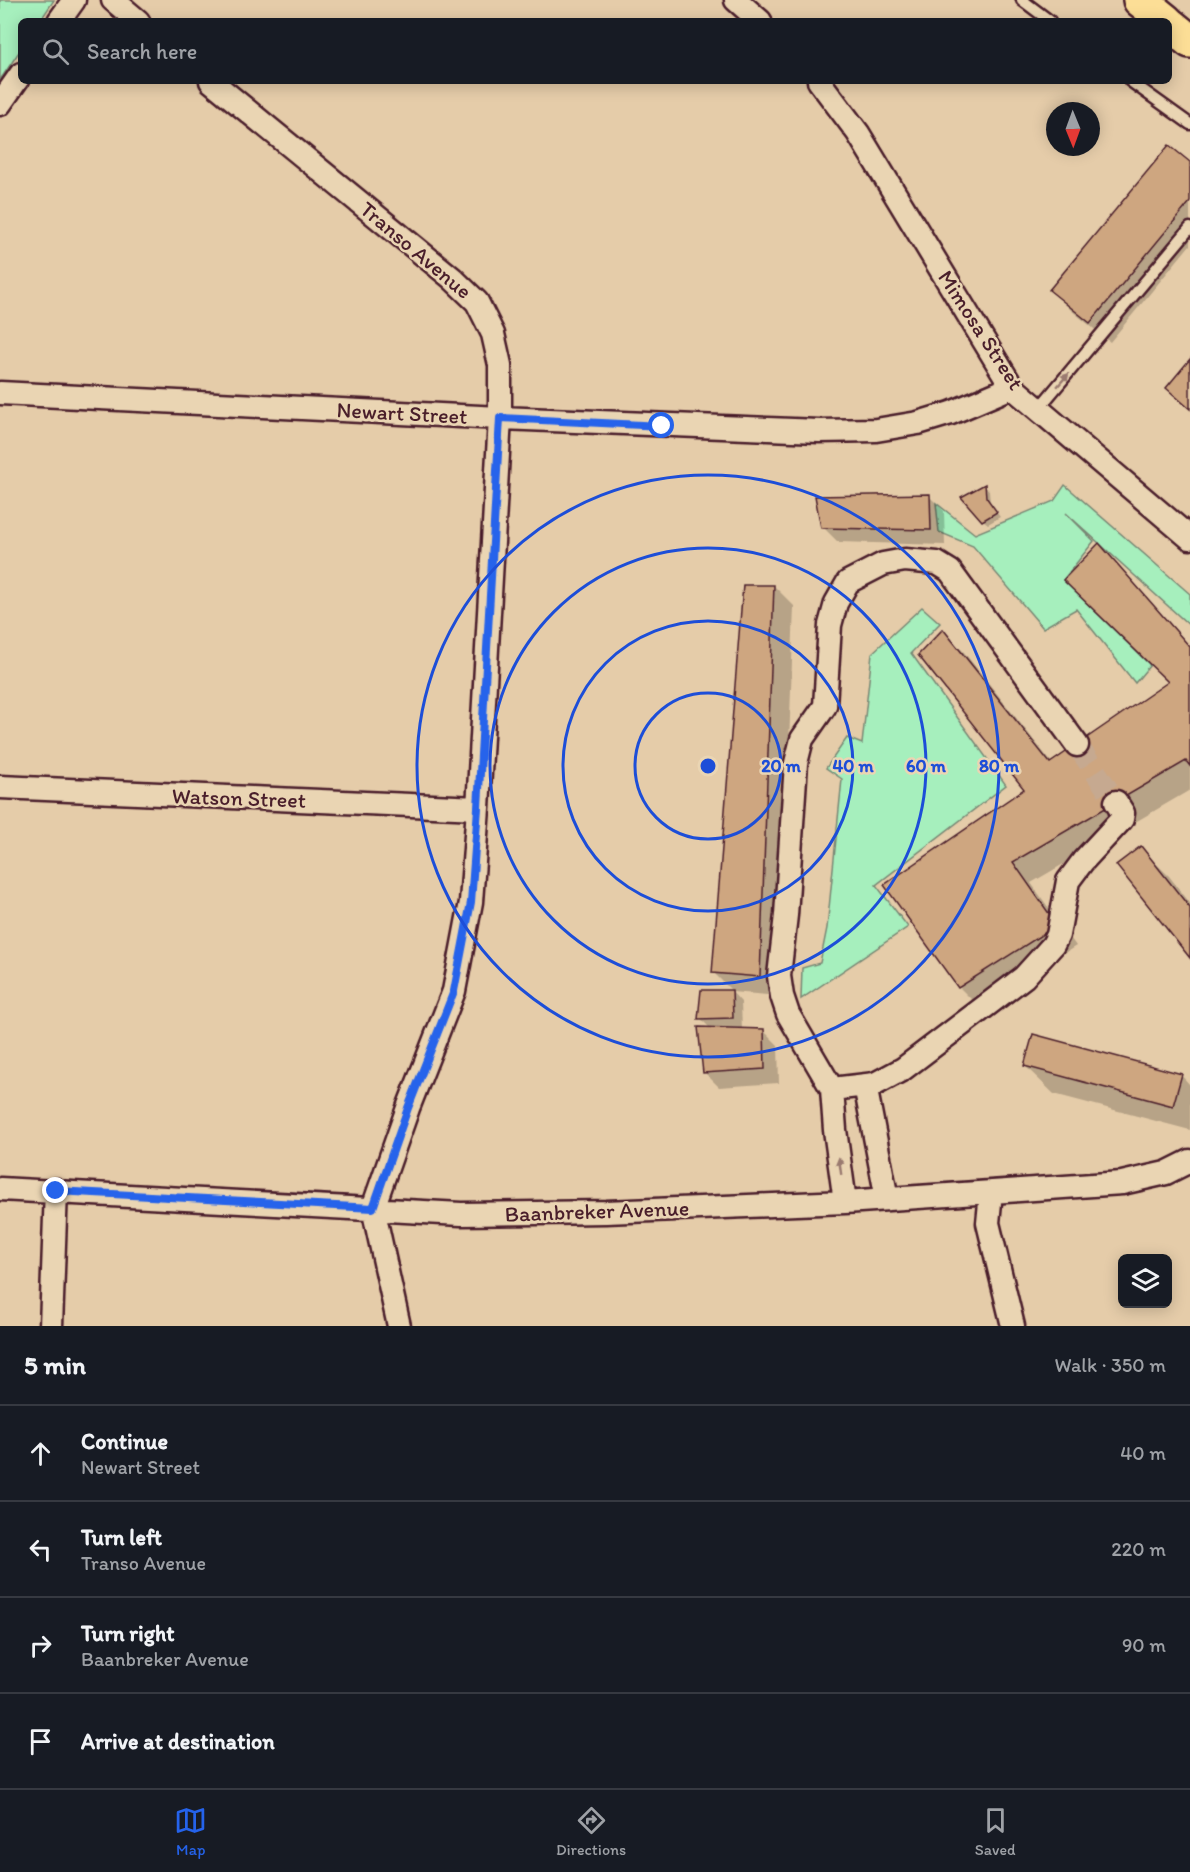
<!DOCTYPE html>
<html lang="en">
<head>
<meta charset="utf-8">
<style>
	:root { --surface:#171b24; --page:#242831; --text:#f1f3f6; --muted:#9ea1a6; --line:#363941; --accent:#2563eb }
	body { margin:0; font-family:Itim,sans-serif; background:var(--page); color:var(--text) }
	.controls { position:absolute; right:18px; bottom:18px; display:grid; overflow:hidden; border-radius:9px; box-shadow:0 3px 15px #0003 }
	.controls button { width:54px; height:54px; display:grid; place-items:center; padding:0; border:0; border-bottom:2px solid var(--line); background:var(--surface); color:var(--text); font:30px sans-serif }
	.compass { position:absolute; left:1046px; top:102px; width:54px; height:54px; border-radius:50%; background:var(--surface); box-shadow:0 3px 15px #0003; rotate:179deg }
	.stop { position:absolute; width:18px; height:18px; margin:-14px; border:4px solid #2563eb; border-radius:50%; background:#fff }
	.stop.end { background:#2563eb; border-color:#fff; box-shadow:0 2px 6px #0008 }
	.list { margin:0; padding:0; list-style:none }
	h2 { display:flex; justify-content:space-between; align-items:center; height:78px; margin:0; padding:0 24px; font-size:26px }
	h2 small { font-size:20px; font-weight:400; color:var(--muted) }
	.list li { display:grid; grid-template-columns:39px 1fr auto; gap:18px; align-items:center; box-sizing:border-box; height:96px; padding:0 24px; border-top:2px solid var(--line) }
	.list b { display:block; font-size:22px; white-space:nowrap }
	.list p { margin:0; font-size:20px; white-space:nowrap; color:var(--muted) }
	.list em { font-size:20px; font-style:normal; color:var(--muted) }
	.icon { flex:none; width:33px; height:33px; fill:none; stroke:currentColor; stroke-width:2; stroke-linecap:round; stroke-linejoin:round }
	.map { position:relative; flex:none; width:1190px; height:1326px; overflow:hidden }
	.search { position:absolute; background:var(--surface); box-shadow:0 3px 15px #0003; left:18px; right:18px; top:18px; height:66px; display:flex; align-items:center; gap:15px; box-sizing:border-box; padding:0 21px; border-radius:9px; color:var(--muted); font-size:22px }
	.sheet { height:462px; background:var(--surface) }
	nav { display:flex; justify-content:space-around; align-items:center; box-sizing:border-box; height:84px; border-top:2px solid var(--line); background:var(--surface); font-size:16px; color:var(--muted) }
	nav a { display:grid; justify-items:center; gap:3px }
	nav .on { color:var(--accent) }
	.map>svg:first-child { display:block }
	.green { fill:#a6efbd; stroke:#788774; stroke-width:1.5 }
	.shadow { fill:#0003 }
	.building { fill:#cea680; stroke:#4a1f2b; stroke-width:1.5 }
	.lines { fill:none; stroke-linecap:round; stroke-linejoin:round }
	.minor-tunnel { stroke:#c6a990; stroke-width:22; stroke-dasharray:22 11; stroke-linecap:butt }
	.service-casing { stroke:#4a1f2b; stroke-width:15 }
	.minor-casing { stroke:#4a1f2b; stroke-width:27 }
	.primary-casing { stroke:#4a1f2b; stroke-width:38 }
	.service { stroke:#ead5b3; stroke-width:10 }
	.minor { stroke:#ead5b3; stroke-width:22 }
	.primary { stroke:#fcde96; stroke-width:33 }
	.oneway { fill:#9a7a6f }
	.route { stroke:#2563eb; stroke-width:8 }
	.ring { fill:none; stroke:#1d4ed8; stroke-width:3 }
	.labels { text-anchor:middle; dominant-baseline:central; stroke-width:5; stroke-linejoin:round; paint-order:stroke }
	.street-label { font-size:22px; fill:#4a1f2b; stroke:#ead5b3 }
	.centre { fill:#1d4ed8; stroke:#ead5b3; stroke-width:3 }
	.ring-label { font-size:18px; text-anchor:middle; font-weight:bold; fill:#1d4ed8; stroke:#ead5b3; stroke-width:5; stroke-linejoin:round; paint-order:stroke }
</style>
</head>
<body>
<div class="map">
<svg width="1190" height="1326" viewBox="0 0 1190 1326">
	<rect width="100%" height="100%" fill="#e5cca9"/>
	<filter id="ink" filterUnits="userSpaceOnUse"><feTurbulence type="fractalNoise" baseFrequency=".0167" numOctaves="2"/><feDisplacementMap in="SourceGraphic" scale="12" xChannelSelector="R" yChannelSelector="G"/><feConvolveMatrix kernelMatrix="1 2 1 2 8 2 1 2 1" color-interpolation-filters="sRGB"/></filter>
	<g filter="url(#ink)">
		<path class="green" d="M0 0H54L40 21H21V49L0 80Z
			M1065 485 1190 594V626L1066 513 1094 541 1063 580 1150 665 1135 683 1076 609 1043 628 973 546 939 532 936 503 975 534 1054 501Z
			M922 607 940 623 911 653 1006 785 876 885 908 927 801 999 802 968 820 963 827 928 842 779 826 768 847 738 862 744 872 653Z"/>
		<path class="shadow" d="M1190 164V245L1110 342 1071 310 1051 290Z
			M984 486 989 490 990 503 1000 517 988 524 983 520Z
			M929 496 944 511 945 545 838 542 823 527Z
			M1118 565 1190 646V790L1031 883 1076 946 979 1007 959 987 887 885 1026 789 943 632 963 651 1052 763 1170 683Z
			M774 586 794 606 780 996 732 992 741 1002 742 1029 763 1030 778 1045 779 1083 719 1087 704 1072 710 1028 700 1018 702 992H733L714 973Z
			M1140 848 1169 876 1190 903V955Z
			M1025 1066 1181 1075 1190 1085V1130L1054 1094Z"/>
		<path class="building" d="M1169 145 1190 162V202L1090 323 1049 290Z
			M1190 359V409L1166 388Z
			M985 484 986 497 997 512 982 521 961 497Z
			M930 494 931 530 821 528 815 496Z
			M1099 543 1190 647V766L1186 761 1013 862 1057 925 958 988 884 885 1024 789 918 655 943 629 1050 763 1168 682 1063 580Z
			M743 585H774L760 977 712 973Z
			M1141 846 1190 908V958L1116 865Z
			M701 990H732L733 1018 698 1019Z
			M698 1027 764 1029 765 1069 703 1073Z
			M1033 1034 1182 1074 1173 1106 1024 1066Z"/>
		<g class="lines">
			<path class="minor-tunnel" d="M1077 745 1116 802"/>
			<g class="service-casing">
				<path id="service" d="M1022 0 1050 21
					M1130 81 1190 124
					M1039 408 1190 228"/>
			</g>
			<g class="minor-casing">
				<path id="minor" d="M113 0 138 21
					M736 0 760 21
					M59 21 74 0
					M211 81 452 278 477 302 493 334 500 365V418L478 808 471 902 454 991 408 1108 373 1208 399 1326
					M819 81 858 133 1012 387 1190 538
					M0 104 21 74
					M0 393 500 418 819 431 876 430 918 423 951 413 1012 387
					M1077 745 950 571 937 563 905 560 883 564 848 582 836 603 830 625 825 706 802 739 796 763 786 915 779 976 782 996 788 1014 832 1089 875 1084 903 1069 1024 977 1053 945 1058 935 1068 881 1083 861 1122 819 1123 813 1116 802
					M0 787 478 808
					M865 1085 887 1199
					M832 1089 835 1130 845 1202
					M0 1189 461 1214 606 1212 845 1202 1122 1183 1166 1173 1190 1161
					M991 1192 988 1223 1013 1326
					M51 1326 56 1190"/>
			</g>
			<g class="primary-casing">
				<path id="primary" d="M1140 0 1166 21
					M1169 24 1190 41"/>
			</g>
			<use href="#service" class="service"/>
			<use href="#minor" class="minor"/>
			<use href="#primary" class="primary"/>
		</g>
		<defs><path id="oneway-solid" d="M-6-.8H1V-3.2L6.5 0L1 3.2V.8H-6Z" transform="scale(1.5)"/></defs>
		<g class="oneway">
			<use href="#oneway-solid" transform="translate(1063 380) rotate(-49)"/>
			<use href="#oneway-solid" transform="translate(840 1166) rotate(-98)"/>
		</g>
	</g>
	<g class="lines" filter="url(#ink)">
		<path class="route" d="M56 1191 373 1208 408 1108 454 991 471 902 478 808 500 418 662 426"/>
	</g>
	<g class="ring">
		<circle cx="708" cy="766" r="73"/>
		<circle cx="708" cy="766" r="145"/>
		<circle cx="708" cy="766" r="218"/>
		<circle cx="708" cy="766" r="291"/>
	</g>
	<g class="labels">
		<g class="street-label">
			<text transform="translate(416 250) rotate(40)">Transo Avenue</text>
			<text transform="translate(981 330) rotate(57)">Mimosa Street</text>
			<text transform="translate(402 413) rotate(3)">Newart Street</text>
			<text transform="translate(239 798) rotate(2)">Watson Street</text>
			<text transform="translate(597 1211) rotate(-2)">Baanbreker Avenue</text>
		</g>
	</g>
	<circle cx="708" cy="766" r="9" class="centre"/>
	<g class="ring-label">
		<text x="781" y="772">20 m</text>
		<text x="853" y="772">40 m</text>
		<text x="926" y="772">60 m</text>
		<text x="999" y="772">80 m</text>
	</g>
</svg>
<div class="controls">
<button><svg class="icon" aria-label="layers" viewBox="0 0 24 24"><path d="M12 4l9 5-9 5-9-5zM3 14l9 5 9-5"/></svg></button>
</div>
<svg class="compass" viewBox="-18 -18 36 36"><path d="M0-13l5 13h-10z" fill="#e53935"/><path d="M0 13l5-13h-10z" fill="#9ea1a6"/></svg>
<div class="stop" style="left:662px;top:426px"></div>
<div class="stop end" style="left:56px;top:1191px"></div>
<div class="search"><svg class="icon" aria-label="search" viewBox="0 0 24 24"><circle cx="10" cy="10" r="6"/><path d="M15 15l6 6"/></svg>Search here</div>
</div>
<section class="sheet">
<h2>5 min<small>Walk · 350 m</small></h2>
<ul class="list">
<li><svg class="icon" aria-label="ahead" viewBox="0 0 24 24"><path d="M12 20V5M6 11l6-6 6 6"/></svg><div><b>Continue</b><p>Newart Street</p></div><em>40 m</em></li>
<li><svg class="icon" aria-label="left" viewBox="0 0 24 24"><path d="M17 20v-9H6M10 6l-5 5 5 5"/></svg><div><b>Turn left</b><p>Transo Avenue</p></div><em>220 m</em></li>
<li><svg class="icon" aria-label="right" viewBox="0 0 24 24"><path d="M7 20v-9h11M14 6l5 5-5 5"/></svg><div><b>Turn right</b><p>Baanbreker Avenue</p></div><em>90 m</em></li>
<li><svg class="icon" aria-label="arrive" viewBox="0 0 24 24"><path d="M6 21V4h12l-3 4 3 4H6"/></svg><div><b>Arrive at destination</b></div></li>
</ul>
</section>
<nav>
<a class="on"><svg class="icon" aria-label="map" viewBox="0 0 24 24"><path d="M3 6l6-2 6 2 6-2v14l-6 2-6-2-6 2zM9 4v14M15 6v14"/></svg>Map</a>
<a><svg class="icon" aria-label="directions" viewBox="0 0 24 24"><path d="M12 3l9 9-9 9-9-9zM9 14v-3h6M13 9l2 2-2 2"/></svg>Directions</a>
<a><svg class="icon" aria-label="saved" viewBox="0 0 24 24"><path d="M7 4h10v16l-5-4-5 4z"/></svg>Saved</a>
</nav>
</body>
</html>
